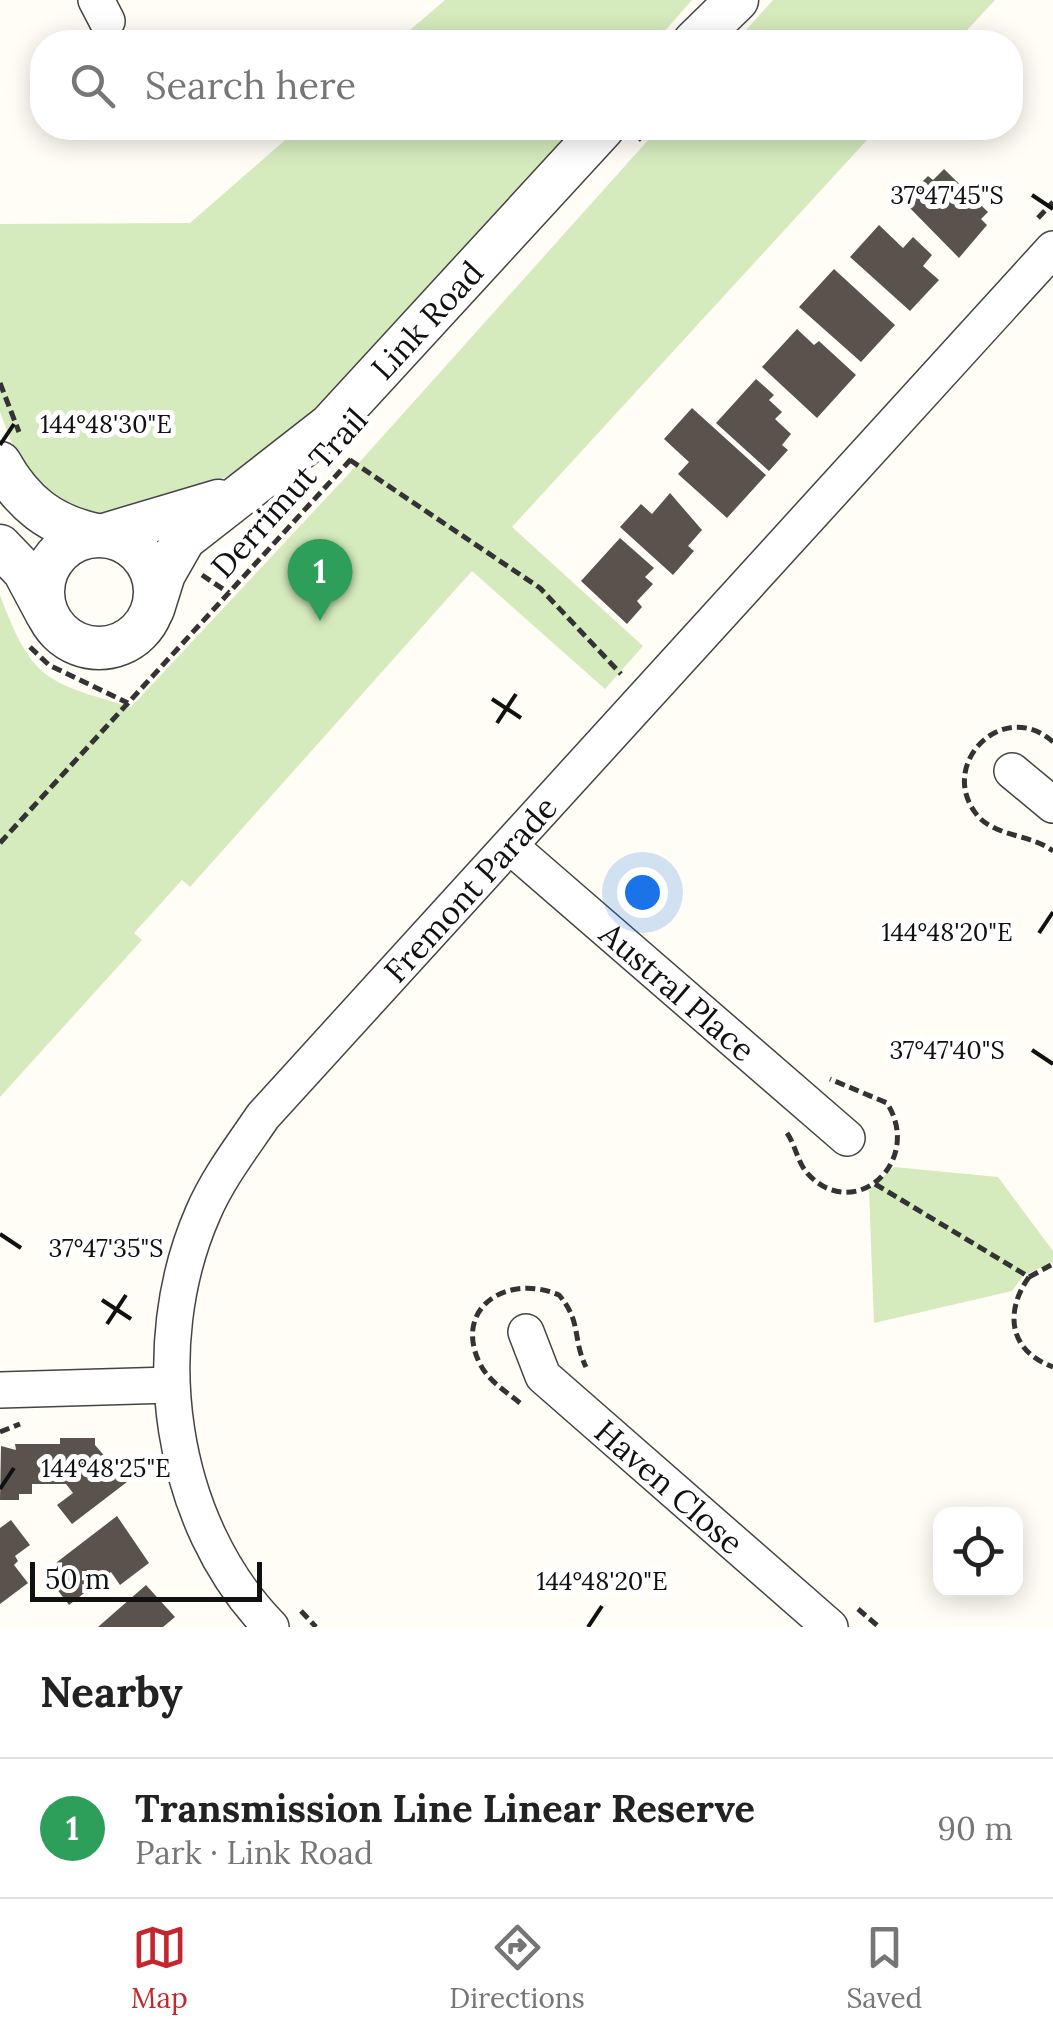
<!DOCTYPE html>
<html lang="en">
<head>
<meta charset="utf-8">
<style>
	:root { --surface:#fff; --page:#f6f6f6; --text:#222; --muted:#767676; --line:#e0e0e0; --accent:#c4262e }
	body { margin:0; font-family:Lora,serif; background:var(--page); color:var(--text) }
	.controls { position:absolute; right:30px; bottom:30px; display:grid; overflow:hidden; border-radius:20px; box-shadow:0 5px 25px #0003 }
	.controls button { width:90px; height:90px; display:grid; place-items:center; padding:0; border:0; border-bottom:2px solid var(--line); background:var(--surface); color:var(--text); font:50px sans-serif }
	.scale { position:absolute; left:30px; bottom:25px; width:232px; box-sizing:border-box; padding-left:10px; border:5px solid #111; border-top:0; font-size:28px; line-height:35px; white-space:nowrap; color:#111; -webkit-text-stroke:8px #fff; paint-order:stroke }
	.you { position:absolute; left:642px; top:892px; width:35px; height:35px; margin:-25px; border:8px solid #fff; border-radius:50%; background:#1a73e8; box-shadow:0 0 0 15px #1a73e833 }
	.badge { display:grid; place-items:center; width:65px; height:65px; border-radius:50%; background:var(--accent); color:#fff; font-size:32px; font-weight:700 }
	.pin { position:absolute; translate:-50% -82px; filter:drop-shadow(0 2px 5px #0008) }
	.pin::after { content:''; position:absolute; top:52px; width:35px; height:30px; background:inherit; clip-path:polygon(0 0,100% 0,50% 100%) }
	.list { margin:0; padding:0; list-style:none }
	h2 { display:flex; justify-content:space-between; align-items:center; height:130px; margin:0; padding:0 40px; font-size:42px }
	h2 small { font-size:32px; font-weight:400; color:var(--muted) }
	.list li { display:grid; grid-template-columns:65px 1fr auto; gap:30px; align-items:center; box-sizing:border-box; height:140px; padding:0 40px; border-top:2px solid var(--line) }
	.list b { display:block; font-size:38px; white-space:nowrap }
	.list p { margin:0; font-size:32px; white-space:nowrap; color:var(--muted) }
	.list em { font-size:32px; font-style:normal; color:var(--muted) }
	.icon { flex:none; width:55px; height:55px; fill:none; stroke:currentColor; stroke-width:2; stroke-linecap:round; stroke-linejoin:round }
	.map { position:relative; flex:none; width:1053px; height:1627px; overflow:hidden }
	.search { position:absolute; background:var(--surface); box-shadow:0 5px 25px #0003; left:30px; right:30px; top:30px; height:110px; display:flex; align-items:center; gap:25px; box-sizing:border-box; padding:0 35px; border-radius:40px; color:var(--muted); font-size:38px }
	.sheet { height:270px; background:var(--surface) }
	nav { display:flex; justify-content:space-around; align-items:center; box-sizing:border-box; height:140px; border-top:2px solid var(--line); background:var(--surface); font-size:28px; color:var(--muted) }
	nav a { display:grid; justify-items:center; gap:5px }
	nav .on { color:var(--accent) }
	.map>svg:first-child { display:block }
	.green { fill:#d5ebbd }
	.building { fill:#5a524d }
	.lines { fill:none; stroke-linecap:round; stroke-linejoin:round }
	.minor-casing { stroke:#444; stroke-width:38 }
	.tertiary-casing { stroke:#444; stroke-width:45 }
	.path { stroke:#333; stroke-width:5; stroke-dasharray:10 5; stroke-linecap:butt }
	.minor { stroke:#fff; stroke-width:35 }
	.tertiary { stroke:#fff; stroke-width:42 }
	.ticks { fill:none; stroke:#111; stroke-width:4 }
	.labels { text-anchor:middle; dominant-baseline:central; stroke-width:10; stroke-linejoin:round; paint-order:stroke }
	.street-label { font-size:32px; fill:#111; stroke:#fff }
	.ticks-label { font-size:25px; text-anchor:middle; fill:#111; stroke:#fff; stroke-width:10; stroke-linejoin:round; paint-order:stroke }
</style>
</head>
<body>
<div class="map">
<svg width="1053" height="1627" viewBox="0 0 1053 1627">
	<rect width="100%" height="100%" fill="#fffdf5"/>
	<path class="green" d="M445 0H692L655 42H396Z
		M773 0H995L956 42H735Z
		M299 128H579C526 186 472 244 419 303 320 411 239 508 82 517L36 482 11 441 0 412V224L190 223Z
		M659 128H878L512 527 643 646 605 689 472 571 190 887 182 880 134 933 142 940 0 1097V595C32 681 46 682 131 707L357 465Z
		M894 1167 998 1177 1053 1251V1262L1023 1276 1012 1291 874 1323 869 1190Z"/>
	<path class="building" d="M944 169 988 212 981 219 987 225 959 258 903 201 928 176 933 180Z
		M879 225 903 248 913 237 932 255 923 266 939 280 910 311 850 257Z
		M834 269 895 325 861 362 799 307Z
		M797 329 814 345 819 341 856 375 817 418 762 367Z
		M756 379 774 395 769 400 782 412 775 419 791 434 782 445 788 450 769 471 716 423Z
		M692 408 766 475 727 518 678 474 689 462 664 439Z
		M670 493 702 530 688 546 694 551 673 575 620 527 641 504 652 514Z
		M620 538 654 568 645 577 653 584 637 601 642 607 627 624 581 581Z
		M60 1438H95V1445L127 1482 72 1524 57 1505 73 1493 66 1484H32V1494H19V1500H0L1 1446 16 1450 15 1444H60Z
		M117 1516 149 1563 120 1585 111 1572 69 1605 44 1572Z
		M11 1520 30 1545 15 1556 18 1561 14 1565 28 1583 0 1604V1528Z
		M146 1585 175 1617 163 1627H98Z"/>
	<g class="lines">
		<g class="minor-casing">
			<g id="minor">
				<path d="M96 0 107 21"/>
				<path d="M1012 771 1053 805"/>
				<path id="s1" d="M510 846 847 1138"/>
				<path id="s2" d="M526 1332 543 1376 830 1627"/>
				<path d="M0 1390 170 1385"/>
				<path id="s3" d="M271 1627C168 1522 145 1345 203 1213 218 1178 242 1147 263 1116L1053 249"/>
			</g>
		</g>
		<g class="tertiary-casing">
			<g id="tertiary">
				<path d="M694 42 737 0"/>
				<path d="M0 463C23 504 51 525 96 535"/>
				<path d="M104 535 218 501"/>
				<circle cx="99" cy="592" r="56"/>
				<path d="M0 546 24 571 47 614"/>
				<path id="s4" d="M153 609 164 574 184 539 330 425 603 128"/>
			</g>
		</g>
		<path class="path" d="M638 140 649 128
			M1038 218 1053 202
			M0 383 19 432
			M350 460 540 588 621 674
			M202 575 229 593
			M30 647 49 665 128 703
			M1053 742C1004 697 936 764 977 815 995 837 1031 834 1053 851
			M0 843 353 457
			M787 1133C796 1146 797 1162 808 1174 854 1224 924 1162 887 1103L830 1079
			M875 1184 1029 1277 1053 1264
			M1029 1277C1004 1312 1009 1351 1053 1367
			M520 1403C505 1391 488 1380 480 1364 452 1307 508 1273 559 1295 582 1322 572 1338 586 1367
			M0 1432 20 1424
			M858 1609 879 1627
			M301 1611 316 1627"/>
		<use href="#minor" class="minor"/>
		<use href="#tertiary" class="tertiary"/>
	</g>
	<path class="ticks" d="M1032 195 1053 209M0 445 14 424M492 699 521 718M497 723 516 694M1039 933 1053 912M1032 1050 1053 1064M0 1234 21 1248M102 1300 131 1319M107 1324 126 1295M0 1489 14 1468M588 1627 602 1606"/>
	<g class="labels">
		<g class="street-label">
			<text stroke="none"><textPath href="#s4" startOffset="405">Link Road</textPath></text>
			<text transform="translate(289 493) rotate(-48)">Derrimut Trail</text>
			<text stroke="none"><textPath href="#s3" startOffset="865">Fremont Parade</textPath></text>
			<text stroke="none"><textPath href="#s1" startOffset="222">Austral Place</textPath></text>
			<text stroke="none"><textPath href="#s2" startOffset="215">Haven Close</textPath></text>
		</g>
	</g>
	<g class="ticks-label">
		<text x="947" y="204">37°47'45"S</text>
		<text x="106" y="433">144°48'30"E</text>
		<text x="947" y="941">144°48'20"E</text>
		<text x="947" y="1059">37°47'40"S</text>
		<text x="106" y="1257">37°47'35"S</text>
		<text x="106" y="1477">144°48'25"E</text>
		<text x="602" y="1590">144°48'20"E</text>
	</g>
</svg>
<div class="controls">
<button><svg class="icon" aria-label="locate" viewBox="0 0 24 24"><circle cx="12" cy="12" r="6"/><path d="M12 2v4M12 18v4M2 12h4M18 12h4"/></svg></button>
</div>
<div class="scale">50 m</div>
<div class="you"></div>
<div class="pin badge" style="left:320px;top:621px;background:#2e9e5b">1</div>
<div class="search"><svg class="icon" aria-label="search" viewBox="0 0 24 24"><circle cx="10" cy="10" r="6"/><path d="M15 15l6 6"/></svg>Search here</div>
</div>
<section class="sheet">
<h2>Nearby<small></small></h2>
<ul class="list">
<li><span class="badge" style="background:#2e9e5b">1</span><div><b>Transmission Line Linear Reserve</b><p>Park · Link Road</p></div><em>90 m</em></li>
</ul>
</section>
<nav>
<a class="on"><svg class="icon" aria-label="map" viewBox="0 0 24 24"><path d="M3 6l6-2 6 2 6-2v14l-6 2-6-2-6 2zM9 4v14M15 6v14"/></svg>Map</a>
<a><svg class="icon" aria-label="directions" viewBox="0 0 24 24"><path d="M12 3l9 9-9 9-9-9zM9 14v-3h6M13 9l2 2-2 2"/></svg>Directions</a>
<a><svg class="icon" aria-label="saved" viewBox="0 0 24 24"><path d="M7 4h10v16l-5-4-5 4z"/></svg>Saved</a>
</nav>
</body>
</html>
